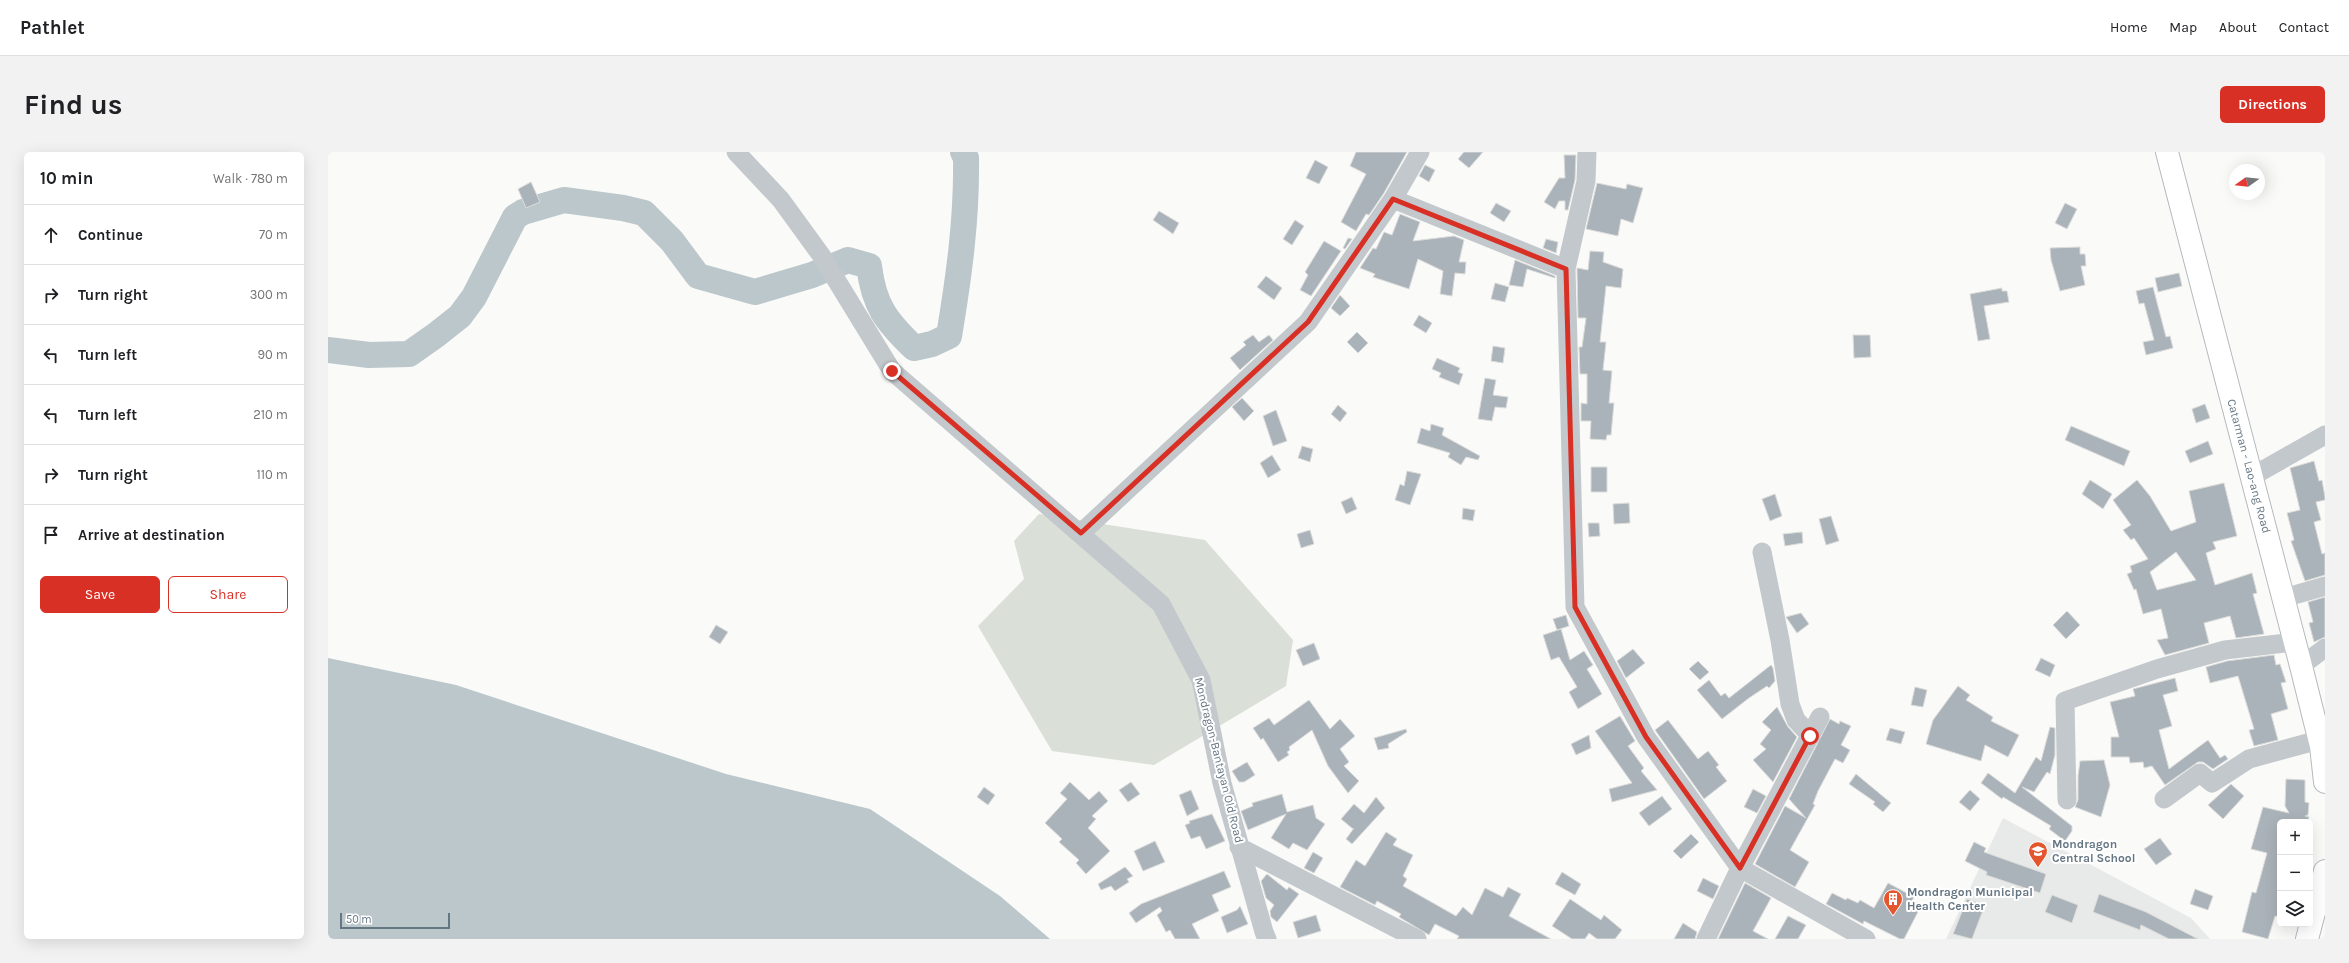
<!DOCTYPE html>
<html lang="en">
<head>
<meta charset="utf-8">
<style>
	:root { --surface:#fff; --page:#f2f2f2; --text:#202124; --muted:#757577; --line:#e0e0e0; --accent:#d93025 }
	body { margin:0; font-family:Karla,sans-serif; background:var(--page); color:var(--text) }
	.controls { position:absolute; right:12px; bottom:12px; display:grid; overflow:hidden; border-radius:6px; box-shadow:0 4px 16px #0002 }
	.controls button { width:36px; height:36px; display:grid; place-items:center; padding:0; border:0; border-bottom:1px solid var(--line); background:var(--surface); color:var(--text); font:20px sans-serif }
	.compass { position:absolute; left:1901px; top:12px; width:36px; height:36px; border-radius:50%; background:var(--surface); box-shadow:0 4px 16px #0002; rotate:255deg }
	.scale { position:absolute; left:12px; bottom:10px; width:110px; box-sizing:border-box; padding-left:4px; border:2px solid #657683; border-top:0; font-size:11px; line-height:14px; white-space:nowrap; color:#657683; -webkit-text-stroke:3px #fff; paint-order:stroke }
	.stop { position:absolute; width:12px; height:12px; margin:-9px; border:3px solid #d93025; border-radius:50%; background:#fff }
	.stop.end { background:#d93025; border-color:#fff; box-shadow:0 1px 4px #0008 }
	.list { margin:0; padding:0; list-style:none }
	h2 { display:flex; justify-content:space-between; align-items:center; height:52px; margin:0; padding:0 16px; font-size:17px }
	h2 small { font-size:13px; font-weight:400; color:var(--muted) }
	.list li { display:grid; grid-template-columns:26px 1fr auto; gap:12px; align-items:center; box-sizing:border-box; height:60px; padding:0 16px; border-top:1px solid var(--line) }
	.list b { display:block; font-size:15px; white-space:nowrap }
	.list em { font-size:13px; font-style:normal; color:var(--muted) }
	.actions { display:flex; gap:8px; padding:12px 16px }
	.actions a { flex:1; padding:9px 0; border:1px solid var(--accent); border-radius:6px; text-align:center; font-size:14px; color:var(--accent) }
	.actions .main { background:var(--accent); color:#fff }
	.icon { flex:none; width:22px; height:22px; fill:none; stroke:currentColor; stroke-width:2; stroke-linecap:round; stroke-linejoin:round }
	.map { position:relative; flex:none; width:1997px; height:787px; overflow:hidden; border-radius:6px }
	header { display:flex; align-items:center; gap:24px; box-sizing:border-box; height:56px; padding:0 20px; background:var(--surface); border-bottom:1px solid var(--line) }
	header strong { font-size:19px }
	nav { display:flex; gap:22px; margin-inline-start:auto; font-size:14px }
	.intro { display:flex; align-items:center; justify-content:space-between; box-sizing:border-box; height:96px; padding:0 24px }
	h1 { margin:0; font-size:28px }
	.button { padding:10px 18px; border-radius:6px; background:var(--accent); color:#fff; font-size:14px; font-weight:700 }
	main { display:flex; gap:24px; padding:0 24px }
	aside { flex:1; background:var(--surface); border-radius:6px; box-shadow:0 4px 16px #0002 }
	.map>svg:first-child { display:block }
	.built { fill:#e8e9e9 }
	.green { fill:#dadfd7 }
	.water { fill:#bbc7cb }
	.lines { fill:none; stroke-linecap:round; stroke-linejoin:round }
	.river { stroke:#bbc7cb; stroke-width:26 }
	.building { fill:#aab3b9; stroke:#dcdcda; fill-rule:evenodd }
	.major-casing { stroke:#b5babe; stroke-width:24 }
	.minor { stroke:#c3c8cc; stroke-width:19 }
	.major { stroke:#fff; stroke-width:22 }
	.route { stroke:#d93025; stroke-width:5 }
	.labels { text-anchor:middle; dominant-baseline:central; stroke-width:4; stroke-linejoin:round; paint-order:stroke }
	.street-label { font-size:12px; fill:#657683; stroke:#fff }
	.poi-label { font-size:12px; font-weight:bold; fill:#657683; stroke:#fff; text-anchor:start }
</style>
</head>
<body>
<header>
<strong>Pathlet</strong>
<nav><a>Home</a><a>Map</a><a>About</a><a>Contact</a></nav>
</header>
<div class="intro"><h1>Find us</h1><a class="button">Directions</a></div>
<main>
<aside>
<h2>10 min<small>Walk · 780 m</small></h2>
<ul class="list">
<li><svg class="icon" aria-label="ahead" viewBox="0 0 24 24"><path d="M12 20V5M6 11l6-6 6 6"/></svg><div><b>Continue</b></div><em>70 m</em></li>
<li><svg class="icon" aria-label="right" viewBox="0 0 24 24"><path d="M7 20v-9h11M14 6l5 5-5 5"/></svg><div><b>Turn right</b></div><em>300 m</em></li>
<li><svg class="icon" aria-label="left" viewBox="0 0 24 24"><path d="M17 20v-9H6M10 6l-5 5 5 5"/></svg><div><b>Turn left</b></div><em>90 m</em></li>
<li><svg class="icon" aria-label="left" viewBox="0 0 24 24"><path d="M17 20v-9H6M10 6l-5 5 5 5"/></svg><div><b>Turn left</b></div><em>210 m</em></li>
<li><svg class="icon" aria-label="right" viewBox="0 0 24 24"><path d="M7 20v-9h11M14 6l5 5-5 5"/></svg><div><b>Turn right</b></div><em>110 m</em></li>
<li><svg class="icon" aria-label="arrive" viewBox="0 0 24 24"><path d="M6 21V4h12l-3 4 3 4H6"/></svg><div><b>Arrive at destination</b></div></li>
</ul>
<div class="actions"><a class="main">Save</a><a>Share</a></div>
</aside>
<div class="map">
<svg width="1997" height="787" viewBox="0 0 1997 787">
	<rect width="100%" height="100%" fill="#fafaf8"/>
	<path class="built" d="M1675 666 1863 766 1882 787H1618Z"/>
	<path class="green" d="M711 362 877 388 965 488 958 534 826 613 724 599 650 474 696 427 686 389Z"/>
	<path class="water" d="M0 506 128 533 398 622 542 657 672 744 722 787H0Z"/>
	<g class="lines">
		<path class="river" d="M0 198 41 203 81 202 108 183 132 164 146 145 187 65 195 60 236 48 295 56 316 61 344 89 370 124 427 140 484 123 520 108 541 114C546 154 558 169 586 196L604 192 621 184C631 124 639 66 638 6L635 0"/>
	</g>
	<path class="building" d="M1028 0H1079L1056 41 1041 63 1038 62 1028 79 1013 70 1038 22 1022 14Z
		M1136 0H1155L1141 16 1130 7Z
		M1236 3H1248L1247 28 1240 58H1237V49H1231L1227 57 1216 50 1231 26H1237Z
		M987 8 1000 15 991 32 978 26Z
		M1097 13 1107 18 1101 30 1091 24Z
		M203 30 212 50 198 56 190 37Z
		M1269 31 1298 37 1299 32 1315 36 1305 71 1293 67 1290 84 1258 77Z
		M1168 51 1183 59 1176 70 1162 61Z
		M1737 51 1749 57 1739 77 1727 71Z
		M831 59 851 71 845 82 825 68Z
		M1072 62 1092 70 1085 89 1126 84 1136 88 1131 110H1138L1137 122 1127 121 1124 144 1112 142 1115 119 1090 107 1081 137 1045 125 1047 122 1032 116 1045 96 1048 97 1056 80 1064 83Z
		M967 68 976 74 964 93 955 87Z
		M1020 86 1024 87 1017 97 1015 96Z
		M1218 87 1230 90 1228 101 1215 96Z
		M996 89 1013 99 983 144 972 138 980 123 977 120Z
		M1752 95V102H1757L1758 114H1753L1757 133 1732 139 1723 108 1722 96Z
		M1262 99 1276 100 1275 110 1295 117 1293 136 1278 134 1272 190H1278L1275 218 1284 219 1281 251H1286L1283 283H1279L1278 288 1262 287 1263 269H1253V251L1259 252V222H1252L1251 195H1254L1258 166H1250L1249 118V116L1260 118Z
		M1187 108 1227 124V126L1199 117 1195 135 1181 133Z
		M1851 121 1854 134 1830 140 1827 126Z
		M938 124 954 136 946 148 929 135Z
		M1167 131 1181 135 1177 150 1163 147Z
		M1825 135 1838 185 1842 184 1845 196 1818 203 1815 190 1826 188 1816 151 1811 152 1808 139Z
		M1674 136V139H1679L1681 150 1656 154 1662 187 1650 189 1642 142Z
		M1012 143 1022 154 1012 164 1003 156Z
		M1091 163 1104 171 1098 181 1085 173Z
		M1029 180 1040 191 1030 201 1019 190Z
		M925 183 931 190 941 183 945 188 912 218 902 206 918 193 915 190Z
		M1525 183H1542L1543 205 1526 206Z
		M1165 194 1177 196 1175 211 1163 209Z
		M1109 206 1132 216 1130 220 1135 222 1131 233 1111 225 1113 221 1104 217Z
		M1157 226 1168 228 1165 243 1180 245 1178 256 1167 255 1164 269 1150 267Z
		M914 246 926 259 916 269 904 255Z
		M1877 252 1882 266 1868 271 1864 257Z
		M1010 253 1019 261 1012 270 1003 262Z
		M948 258 959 289 945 294 935 264Z
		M1103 272 1116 276 1114 283 1152 304 1150 308 1138 305 1133 313 1120 305 1122 301 1089 291 1093 276 1102 279Z
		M1743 274 1802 299 1796 314 1737 288Z
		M1880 289 1885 302 1862 311 1857 299Z
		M974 294 985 297 982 310 970 306Z
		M944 303 953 318 940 326 932 311Z
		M1986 309 1991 329 1994 328 1997 345V348L1988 350 1993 368 1986 370 1994 402 1997 401V423L1977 429 1963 389 1966 388 1959 361 1972 358 1962 316Z
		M1263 315H1279V340H1263Z
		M1079 319 1093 322 1082 353 1067 348 1072 332 1076 334Z
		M1762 328 1784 342 1775 357 1754 342Z
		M1809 328 1822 344 1843 379 1868 370 1861 339 1896 331 1909 384 1885 390 1888 397 1878 401 1887 433 1924 421 1929 441 1925 442 1936 482 1908 486 1902 464 1876 471 1881 491 1837 503 1829 488 1840 486 1833 457 1815 462 1808 437 1806 438 1799 422 1804 420 1802 414 1820 407 1806 386 1803 388 1795 378 1803 373 1785 348ZM1848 400 1868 428 1829 438 1822 420Z
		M1447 342 1454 364 1442 369 1434 347Z
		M1024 345 1029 357 1018 362 1013 350Z
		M1301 351 1302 371 1286 372 1285 352Z
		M1135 356 1147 358 1145 369 1134 367Z
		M1503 364 1511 389 1498 393 1491 367Z
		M1260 371H1271L1272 384 1261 385Z
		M982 378 986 392 973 396 969 382Z
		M1474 380 1475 391 1457 394 1455 382Z
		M1997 445V485L1986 490 1981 471 1985 470 1980 450Z
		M1739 459 1752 473 1738 487 1725 473Z
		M1473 461 1481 472 1469 481 1458 465Z
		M1238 463 1241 474 1229 478 1225 467Z
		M388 473 400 480 392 492 381 485Z
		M1233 477 1242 508 1256 499 1265 513 1259 517 1274 542 1250 557 1241 540 1249 535 1231 505 1223 508 1215 483Z
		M986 491 992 507 975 514 968 498Z
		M1305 497 1317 511 1298 526 1289 509Z
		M1946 503 1948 513 1952 512 1958 530 1953 531 1960 557 1943 562 1950 588 1926 594 1921 578 1926 577 1910 524 1882 531 1878 515 1899 509Z
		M1713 506 1727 513 1722 525 1707 518Z
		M1370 509 1381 520 1372 528 1361 517Z
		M1443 513 1445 516 1447 529 1441 536 1439 534 1421 546 1394 567 1369 538 1381 528 1393 544 1397 541 1401 546Z
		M1847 526 1850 539 1835 543 1844 574 1831 578 1841 617 1880 588 1892 606 1897 603 1900 607 1885 617 1875 610H1870L1837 633 1824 614 1816 616 1815 610 1802 611 1801 605H1783V585H1791L1782 550 1807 544 1805 537Z
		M1630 534 1642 543 1638 548 1665 565 1663 569 1691 583 1680 605 1657 593 1653 609 1598 592 1605 568Z
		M1587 535 1599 538 1595 555 1583 553Z
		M981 548 1002 577 1012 567 1027 584 1012 597 1021 610 1016 614 1031 629 1020 641 1000 614 984 578 961 595 962 598 959 600 961 603 950 610 935 586 933 588 925 576 941 566 946 573Z
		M1449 555 1460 575 1469 585 1445 630 1425 608 1438 597 1432 592 1443 578 1434 570Z
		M1292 564 1307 589 1300 594 1316 616 1313 619 1329 638 1284 650 1281 637 1304 631 1267 579Z
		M1502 567 1511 572 1512 569 1523 574 1513 593 1522 598 1515 611 1507 607 1490 639 1485 652 1487 653 1462 698 1481 710 1467 735 1427 712 1457 654 1478 666 1461 647Z
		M1340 568 1370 607 1380 599 1391 613 1388 615 1399 629 1376 647 1327 578Z
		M1722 575 1727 576V603L1722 622 1719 620 1706 640 1694 635 1744 674V679L1737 689 1721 677 1723 674 1675 645 1674 647 1653 631 1660 621 1687 641 1708 605 1713 609Z
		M1562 576 1577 580 1573 592 1558 588Z
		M1078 577 1079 580 1060 592 1061 596 1050 598 1046 586Z
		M1261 583 1263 596 1248 603 1243 592Z
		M1776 608 1782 633 1773 665 1747 655 1750 648V624L1752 609Z
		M919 610 927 623 916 630H911L904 619Z
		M1528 622 1563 651 1555 660 1545 652 1547 650 1521 632Z
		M1958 627 1977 628V650L1981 651 1980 663 1977 664 1981 665 1980 670H1952V765L1947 764 1940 787 1914 780 1924 740 1928 741 1939 701 1923 697 1935 655 1961 661 1957 654Z
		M742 630 761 648 771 639 780 649 764 664 768 667 760 676 782 699 758 722 748 711 751 708 731 690 734 687 717 671 739 647 732 641Z
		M803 630 812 642 800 650 791 638Z
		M1903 632 1916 644 1895 667 1880 653Z
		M656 635 667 643 660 653 649 645Z
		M1425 637 1438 644 1429 661 1416 655Z
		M863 638 871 657 859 664 851 643Z
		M1642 638 1652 647 1642 659 1631 650Z
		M954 642 959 660 985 653 988 666 997 672 979 698 965 691 961 697 943 686 958 662 920 678 913 659 925 654 924 651Z
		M1334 644 1344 657 1321 674 1311 661Z
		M1048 645 1057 656 1024 692 1018 687 1026 676 1025 677 1013 667 1026 652 1036 661Z
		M884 662 897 689 878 697 872 684 863 687 857 673 862 671 861 669Z
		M1058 680 1069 687 1065 693 1085 703 1075 724 1079 727 1075 734 1128 764 1135 755 1144 763 1157 736 1175 745 1180 735 1193 742 1181 764 1223 787H1129L1131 784 1107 772 1101 783 1071 765 1073 762 1049 749 1047 753 1012 735 1028 708 1037 714Z
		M1363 682 1371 690 1353 707 1345 699Z
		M1832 686 1844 702 1828 713 1816 697Z
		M827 689 837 710 815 719 806 699Z
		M1646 690 1658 696 1656 700 1718 722 1712 741 1658 723 1659 720 1637 709Z
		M985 700 995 706 986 721 976 716Z
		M797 715 805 724 799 727 801 730 787 739 783 734 773 738 770 732Z
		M896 719 903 735 884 743 891 759 864 772 872 787H847L842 778 838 780 829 763 834 759 832 755 808 771 801 761 813 752Z
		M1234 720 1253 732 1247 743 1227 732Z
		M939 722 959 738 961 735 971 742 949 770 943 765 942 759 946 753 938 746 933 729Z
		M1375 726 1391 734 1385 747 1369 739Z
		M1417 731 1443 746 1425 779 1440 787H1390Z
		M1560 731 1586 745 1582 753 1591 758 1576 787H1572L1536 769 1535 772 1498 752 1504 741 1518 748 1519 746 1530 751 1532 748 1546 756Z
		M1867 737 1885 744 1880 758 1862 752Z
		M1771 742 1818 760 1870 787H1841L1813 773 1812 778 1765 760Z
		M1724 743 1750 753 1744 771 1717 760Z
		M1242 747 1273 768 1276 763 1294 778 1287 787H1269L1261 781 1257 787H1244L1224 774Z
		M1639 747 1657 753 1644 787 1625 782Z
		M912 754 920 772 899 781 893 765 909 758Z
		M988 763 993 779 970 786 965 770Z
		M1460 764 1478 773 1470 787H1447Z
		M1355 771 1369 780 1367 787H1346Z"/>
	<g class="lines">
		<g class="major-casing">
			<path id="major" d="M1839 0 1973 514 1993 594 1997 630
				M1979 787 1997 719"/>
		</g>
		<path class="minor" d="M408 0 453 48 493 103 564 219 833 452 873 528 894 631 936 780 939 787
			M1259 0 1258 29 1238 117 1247 455 1318 585 1412 716 1538 787
			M1065 47 1238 117
			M1923 325 1997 283
			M753 381 980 170 1065 47 1092 0
			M1434 400 1452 488 1462 552 1468 568 1483 584
			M1956 446 1997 434
			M1973 514 1997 496
			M1836 647 1872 621 1884 631 1921 607 1991 588
			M1739 648 1737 549 1829 517 1897 498 1967 490
			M911 695 1089 787
			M1378 787 1412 716 1492 565"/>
		<use href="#major" class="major"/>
	</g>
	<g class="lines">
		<path class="route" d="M564 219 753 381 980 170 1065 47 1238 117 1247 455 1318 585 1412 716 1482 584"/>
	</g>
	<defs>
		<g id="school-pin" transform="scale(1)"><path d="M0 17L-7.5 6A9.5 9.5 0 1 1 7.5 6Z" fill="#e4572e" stroke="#fff"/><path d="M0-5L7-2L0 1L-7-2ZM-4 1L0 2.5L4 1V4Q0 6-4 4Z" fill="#fff"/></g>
		<g id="building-pin" transform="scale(1)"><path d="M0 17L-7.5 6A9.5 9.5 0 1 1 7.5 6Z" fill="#e4572e" stroke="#fff"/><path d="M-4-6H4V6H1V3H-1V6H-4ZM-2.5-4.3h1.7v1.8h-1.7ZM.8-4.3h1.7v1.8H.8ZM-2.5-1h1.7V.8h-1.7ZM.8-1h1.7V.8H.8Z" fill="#fff"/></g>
	</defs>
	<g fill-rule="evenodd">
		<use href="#school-pin" x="1710" y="699"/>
		<use href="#building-pin" x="1565" y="747"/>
	</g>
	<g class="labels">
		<g class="street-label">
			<text transform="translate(1921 314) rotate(75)">Catarman - Lao-ang Road</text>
			<text transform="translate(891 608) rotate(76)">Mondragon-Bantayan Old Road</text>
		</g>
		<g class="poi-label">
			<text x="1724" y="692">Mondragon<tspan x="1724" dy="14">Central School</tspan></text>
			<text x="1579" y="740">Mondragon Municipal<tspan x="1579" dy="14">Health Center</tspan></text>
		</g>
	</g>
</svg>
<div class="controls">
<button>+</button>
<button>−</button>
<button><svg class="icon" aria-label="layers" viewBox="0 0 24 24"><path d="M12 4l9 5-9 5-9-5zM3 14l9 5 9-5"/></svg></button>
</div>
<svg class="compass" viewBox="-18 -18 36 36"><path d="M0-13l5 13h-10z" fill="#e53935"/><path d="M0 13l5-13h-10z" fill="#757577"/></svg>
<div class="scale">50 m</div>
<div class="stop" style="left:1482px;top:584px"></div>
<div class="stop end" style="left:564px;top:219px"></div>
</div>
</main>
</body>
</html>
